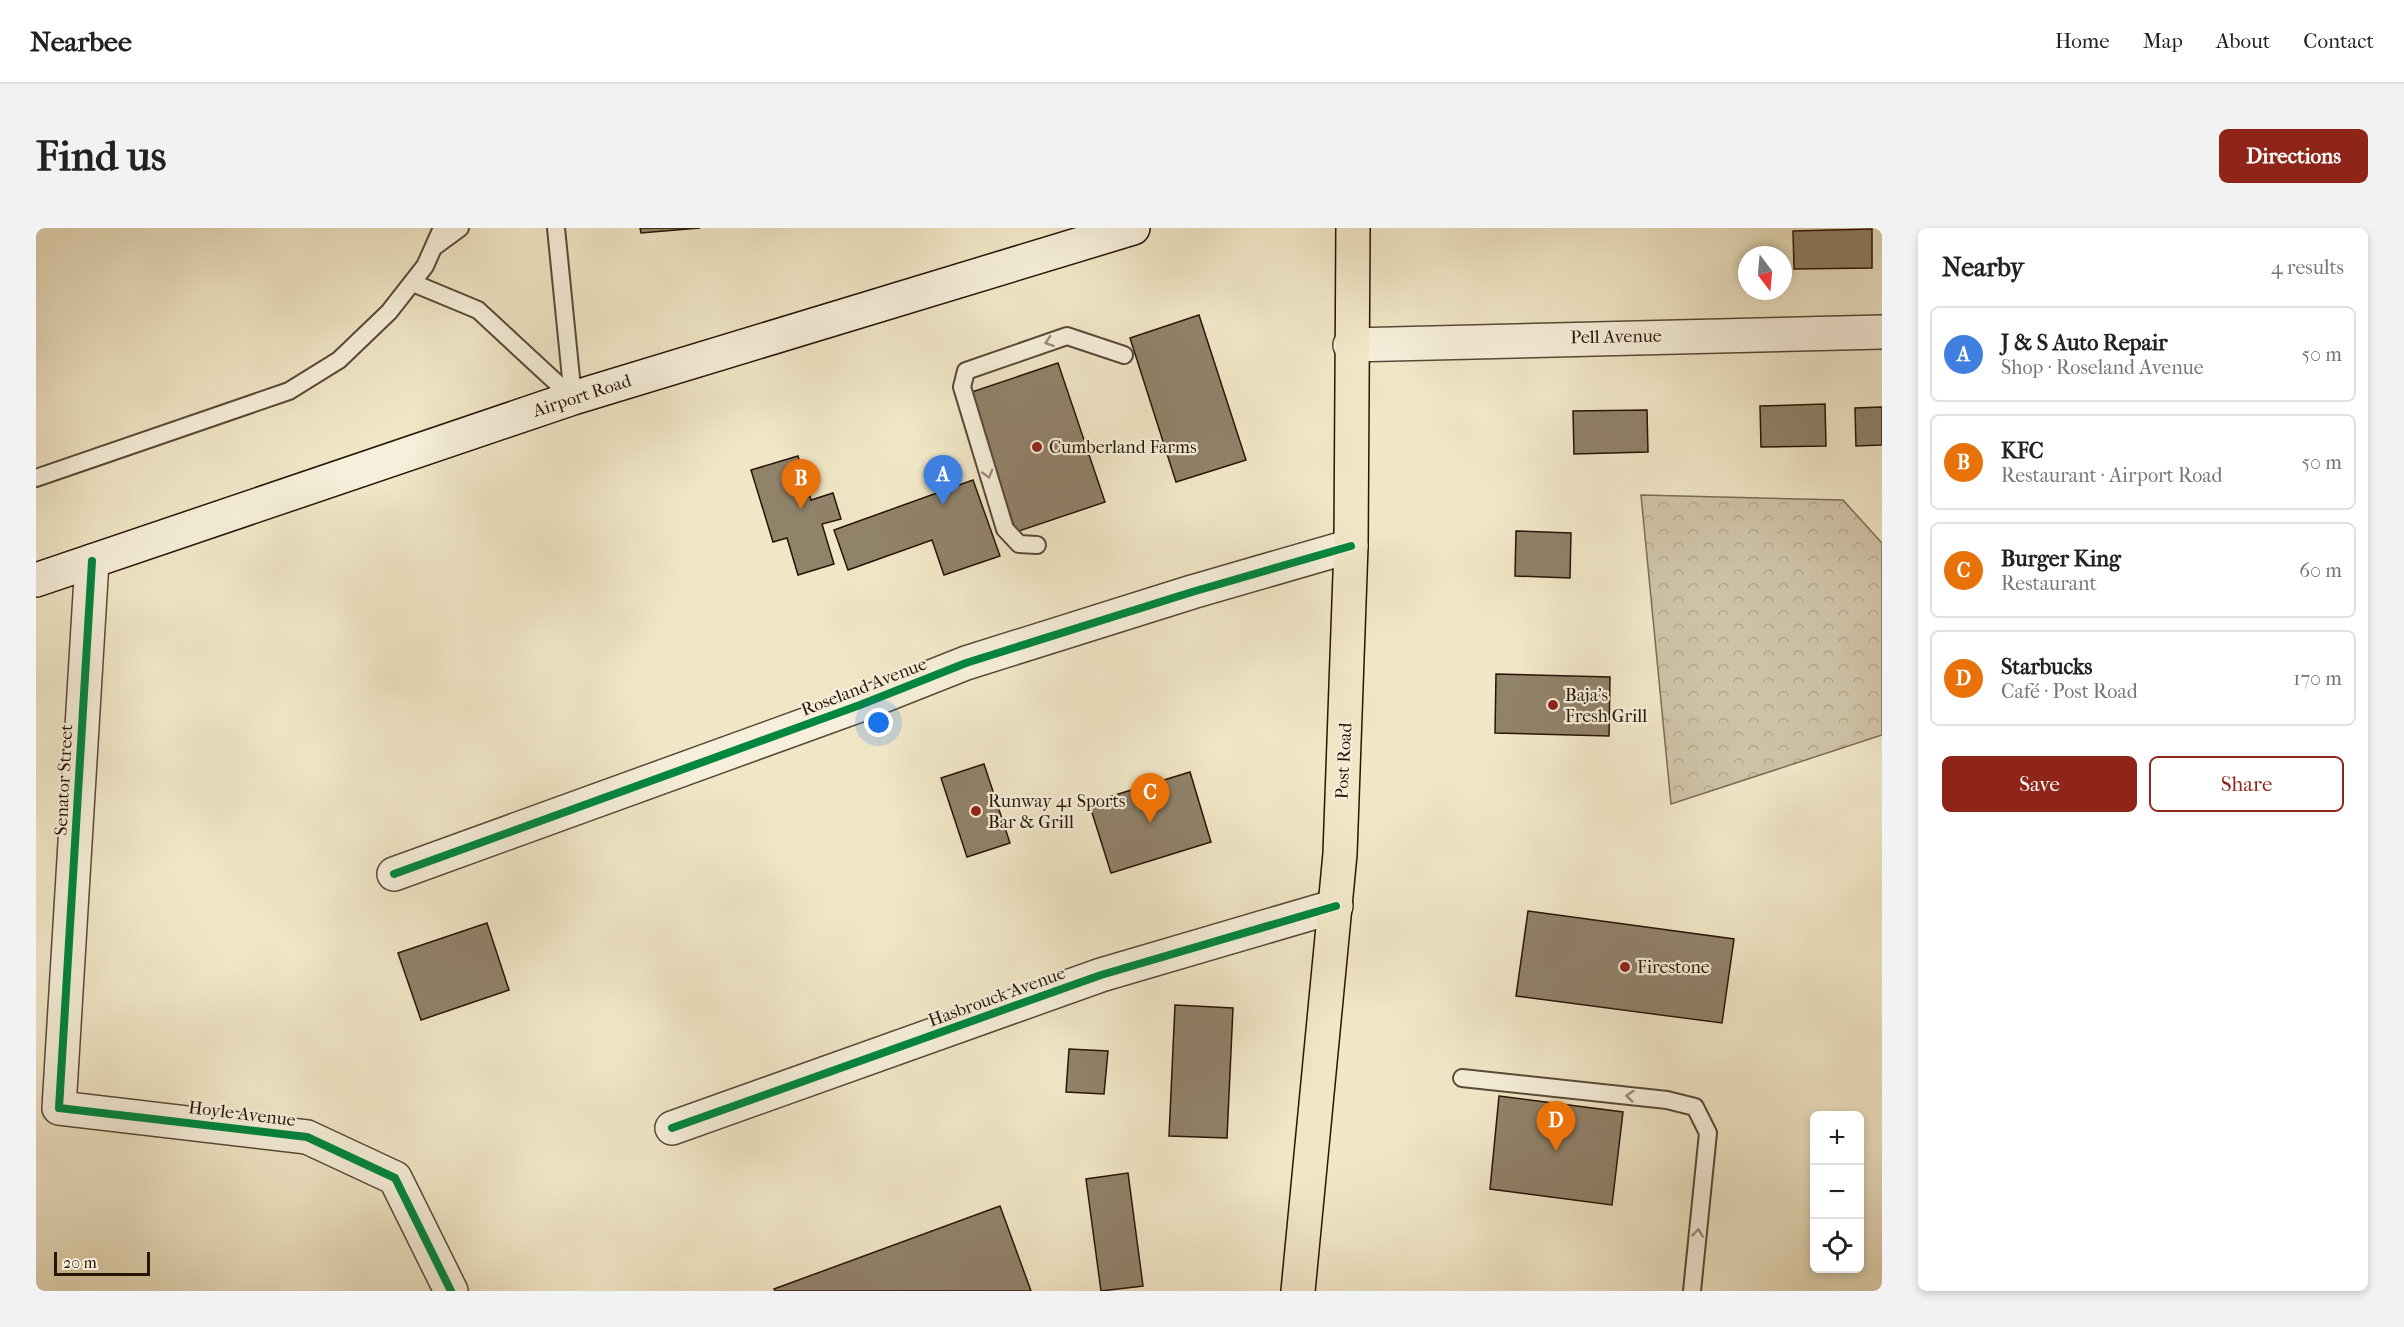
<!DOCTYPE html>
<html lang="en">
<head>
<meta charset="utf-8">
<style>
	:root { --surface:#fff; --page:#f2f2f2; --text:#222; --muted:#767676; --line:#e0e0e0; --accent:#8f2418 }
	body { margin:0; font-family:"IM FELL French Canon",serif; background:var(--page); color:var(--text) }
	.controls { position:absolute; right:18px; bottom:18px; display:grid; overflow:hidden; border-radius:9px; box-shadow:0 3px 9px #0003 }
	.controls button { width:54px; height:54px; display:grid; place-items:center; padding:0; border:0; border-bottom:2px solid var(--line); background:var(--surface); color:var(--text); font:30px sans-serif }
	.compass { position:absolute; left:1702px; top:18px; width:54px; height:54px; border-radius:50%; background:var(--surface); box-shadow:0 3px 9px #0003; rotate:164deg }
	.scale { position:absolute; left:18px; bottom:15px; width:96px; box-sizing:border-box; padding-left:6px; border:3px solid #281406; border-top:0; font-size:16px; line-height:21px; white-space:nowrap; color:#281406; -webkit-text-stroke:4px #f6efdb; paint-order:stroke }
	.you { position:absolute; left:843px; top:495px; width:21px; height:21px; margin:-15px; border:4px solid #fff; border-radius:50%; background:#1a73e8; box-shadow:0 0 0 9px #1a73e833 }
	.badge { display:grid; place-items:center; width:39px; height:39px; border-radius:50%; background:var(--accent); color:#fff; font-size:20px; font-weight:700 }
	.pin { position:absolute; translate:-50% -50px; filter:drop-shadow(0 2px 3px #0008) }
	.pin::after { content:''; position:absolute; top:32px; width:21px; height:18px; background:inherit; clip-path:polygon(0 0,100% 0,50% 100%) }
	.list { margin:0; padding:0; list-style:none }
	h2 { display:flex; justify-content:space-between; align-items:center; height:78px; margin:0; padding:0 24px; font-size:26px }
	h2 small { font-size:20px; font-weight:400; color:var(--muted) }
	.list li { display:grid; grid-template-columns:39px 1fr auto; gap:18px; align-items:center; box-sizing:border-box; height:96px; margin:0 12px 12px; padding:0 12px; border:2px solid var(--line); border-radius:9px }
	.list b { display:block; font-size:22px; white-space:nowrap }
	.list p { margin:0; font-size:20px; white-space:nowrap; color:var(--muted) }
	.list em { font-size:20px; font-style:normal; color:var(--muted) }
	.actions { display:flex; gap:12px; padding:18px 24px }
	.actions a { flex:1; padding:14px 0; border:2px solid var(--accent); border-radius:9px; text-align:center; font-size:21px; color:var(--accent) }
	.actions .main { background:var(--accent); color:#fff }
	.icon { flex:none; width:33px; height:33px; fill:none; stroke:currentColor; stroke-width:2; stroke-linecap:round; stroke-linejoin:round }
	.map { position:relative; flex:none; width:1846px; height:1063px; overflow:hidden; border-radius:9px }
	header { display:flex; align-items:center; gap:36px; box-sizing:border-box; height:84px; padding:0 30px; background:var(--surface); border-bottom:2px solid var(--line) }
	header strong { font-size:28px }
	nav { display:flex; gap:33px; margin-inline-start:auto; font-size:21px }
	.intro { display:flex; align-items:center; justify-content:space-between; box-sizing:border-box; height:144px; padding:0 36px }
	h1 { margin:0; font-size:42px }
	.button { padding:15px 27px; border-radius:9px; background:var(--accent); color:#fff; font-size:21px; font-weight:700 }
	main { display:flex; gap:36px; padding:0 36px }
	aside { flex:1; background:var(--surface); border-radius:9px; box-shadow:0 3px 9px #0003 }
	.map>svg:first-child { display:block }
	.forest { fill:url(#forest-crowns); stroke:#7c6c56; stroke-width:1.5 }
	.building { fill:#91826a; stroke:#281406; stroke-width:1.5 }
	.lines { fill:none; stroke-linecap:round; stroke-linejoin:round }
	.lane-casing { stroke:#5a4936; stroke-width:20 }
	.street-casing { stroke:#5a4936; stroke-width:36 }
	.secondary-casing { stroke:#281406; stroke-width:36 }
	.primary-casing { stroke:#281406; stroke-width:36 }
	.lane { stroke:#f6efdb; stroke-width:16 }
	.street { stroke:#f6efdb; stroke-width:33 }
	.secondary { stroke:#f6efdb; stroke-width:33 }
	.primary { stroke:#f1e7c7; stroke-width:33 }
	.cycleway-casing { stroke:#f6efdb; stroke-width:11 }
	.cycleway { stroke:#00873e; stroke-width:8 }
	.oneway { stroke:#998c7b }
	.poi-dot { fill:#8f2418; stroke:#f6efdb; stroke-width:2 }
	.labels { text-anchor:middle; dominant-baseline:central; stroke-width:4.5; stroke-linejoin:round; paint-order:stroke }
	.street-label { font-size:18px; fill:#281406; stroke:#f6efdb }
	.poi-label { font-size:18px; fill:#281406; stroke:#f6efdb; text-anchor:start }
</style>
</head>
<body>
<header>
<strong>Nearbee</strong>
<nav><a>Home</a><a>Map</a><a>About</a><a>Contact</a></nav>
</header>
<div class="intro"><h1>Find us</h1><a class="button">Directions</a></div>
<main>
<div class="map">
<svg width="1846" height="1063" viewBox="0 0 1846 1063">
	<defs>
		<pattern id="forest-crowns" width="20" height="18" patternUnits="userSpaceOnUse" patternTransform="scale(1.5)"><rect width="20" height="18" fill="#cfc3a6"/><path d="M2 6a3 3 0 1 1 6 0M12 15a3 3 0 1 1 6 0" fill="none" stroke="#b2a78d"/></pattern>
	</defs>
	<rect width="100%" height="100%" fill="#f1e7c7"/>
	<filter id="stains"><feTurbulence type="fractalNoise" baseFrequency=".00333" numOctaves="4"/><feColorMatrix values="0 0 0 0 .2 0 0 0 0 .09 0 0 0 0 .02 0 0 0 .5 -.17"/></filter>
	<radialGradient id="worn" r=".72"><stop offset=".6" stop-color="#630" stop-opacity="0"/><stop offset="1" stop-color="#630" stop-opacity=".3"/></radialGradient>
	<path class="forest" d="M1605 267 1807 272 1846 315V507L1635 576Z"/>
	<path class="building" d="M604 0H664L605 5Z
		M1836 1V40L1758 41 1757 3Z
		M1163 87 1210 232 1140 254 1094 110Z
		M1022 135 1069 274 980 304 933 165Z
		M1789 176 1790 218 1725 219 1724 178Z
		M1846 179V217L1820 218 1819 180Z
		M1611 182 1612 224 1538 226 1537 183Z
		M762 228 775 272 797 265 805 291 786 296 798 336 762 347 751 310 737 314 715 242Z
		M937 252 964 328 908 347 896 312 812 342 798 302Z
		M1480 303 1535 305 1534 350 1479 348Z
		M1460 446 1574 449 1573 508 1459 505Z
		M948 536 974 615 931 629 905 550Z
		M1154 544 1175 614 1075 645 1053 575Z
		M1492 683 1698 711 1686 795 1480 768Z
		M451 695 473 762 385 792 362 725Z
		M1139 777 1197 780 1191 910 1133 908Z
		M1033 821 1072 823 1068 866 1030 864Z
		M1463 868 1587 884 1576 977 1454 961Z
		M1092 945 1107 1058 1065 1063 1050 951Z
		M964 978 995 1063H739L738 1061Z"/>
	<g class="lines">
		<g class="lane-casing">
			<path id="lane" d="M520 0 537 170
				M398 19 424 0
				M377 55 442 82 537 170
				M0 250 253 163 303 132 353 84 389 38 406 0
				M1001 317 983 316 969 301 926 159 930 143 1031 108 1088 127
				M1426 850 1631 872 1659 879 1672 905 1656 1063"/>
		</g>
		<g class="street-casing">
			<path id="street" d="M1314 117 1846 104
				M56 333 23 880 271 909 359 950 415 1063
				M358 646 824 477 930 435 1156 364 1315 318
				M636 900 1065 747 1300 678"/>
		</g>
		<g class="secondary-casing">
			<path id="secondary" d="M0 352 537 170 1097 0"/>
		</g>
		<g class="primary-casing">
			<path id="primary" d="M1262 1063 1304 626 1315 318 1317 0"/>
		</g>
		<use href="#lane" class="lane"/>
		<use href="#street" class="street"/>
		<use href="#secondary" class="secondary"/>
		<use href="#primary" class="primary"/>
		<g class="cycleway-casing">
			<path id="cycleway" d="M56 333 23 880 271 909 359 950 415 1063
				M358 646 824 477 930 435 1156 364 1315 318
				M636 900 1065 747 1300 678"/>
		</g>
		<use href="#cycleway" class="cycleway"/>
	</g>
	<defs><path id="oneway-chevron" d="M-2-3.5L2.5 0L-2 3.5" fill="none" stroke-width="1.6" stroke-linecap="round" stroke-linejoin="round" transform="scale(1.5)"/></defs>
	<g class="oneway">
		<use href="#oneway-chevron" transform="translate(1013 114) rotate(161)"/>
		<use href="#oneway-chevron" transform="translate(952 246) rotate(74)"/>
		<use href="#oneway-chevron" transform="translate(1594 868) rotate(-174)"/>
		<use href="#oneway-chevron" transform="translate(1662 1005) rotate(-84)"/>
	</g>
	<g class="poi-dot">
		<circle cx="1001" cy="219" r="6"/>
		<circle cx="1517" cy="477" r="6"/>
		<circle cx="940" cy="583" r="6"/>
		<circle cx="1589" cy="739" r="6"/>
	</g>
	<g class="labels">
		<g class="street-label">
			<text transform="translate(1580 109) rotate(-1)">Pell Avenue</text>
			<text transform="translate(546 168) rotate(-18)">Airport Road</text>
			<text transform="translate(828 459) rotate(-21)">Roseland Avenue</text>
			<text transform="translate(1308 533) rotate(-87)">Post Road</text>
			<text transform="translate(28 552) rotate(-87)">Senator Street</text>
			<text transform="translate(961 769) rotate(-20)">Hasbrouck Avenue</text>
			<text transform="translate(206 886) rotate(7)">Hoyle Avenue</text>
		</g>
		<g class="poi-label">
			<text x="1013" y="219">Cumberland Farms</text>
			<text x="1529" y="467">Baja's<tspan x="1529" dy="21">Fresh Grill</tspan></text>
			<text x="952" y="573">Runway 41 Sports<tspan x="952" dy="21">Bar &amp; Grill</tspan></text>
			<text x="1601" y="739">Firestone</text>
		</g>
	</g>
	<rect width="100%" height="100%" filter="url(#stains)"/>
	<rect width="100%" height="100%" fill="url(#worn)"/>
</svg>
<div class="controls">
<button>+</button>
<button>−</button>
<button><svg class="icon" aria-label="locate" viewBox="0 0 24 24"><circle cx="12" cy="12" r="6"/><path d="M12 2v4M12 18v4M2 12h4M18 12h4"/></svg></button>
</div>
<svg class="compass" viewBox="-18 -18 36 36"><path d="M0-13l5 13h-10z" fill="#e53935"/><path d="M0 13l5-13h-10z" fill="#767676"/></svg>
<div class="scale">20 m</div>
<div class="you"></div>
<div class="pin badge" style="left:907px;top:277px;background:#3f7fe0">A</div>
<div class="pin badge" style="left:765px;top:281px;background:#e8710a">B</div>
<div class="pin badge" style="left:1114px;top:595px;background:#e8710a">C</div>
<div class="pin badge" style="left:1520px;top:923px;background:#e8710a">D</div>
</div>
<aside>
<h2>Nearby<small>4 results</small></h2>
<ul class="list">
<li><span class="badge" style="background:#3f7fe0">A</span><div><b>J &amp; S Auto Repair</b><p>Shop · Roseland Avenue</p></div><em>50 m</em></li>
<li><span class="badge" style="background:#e8710a">B</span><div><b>KFC</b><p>Restaurant · Airport Road</p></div><em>50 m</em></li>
<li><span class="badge" style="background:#e8710a">C</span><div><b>Burger King</b><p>Restaurant</p></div><em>60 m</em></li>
<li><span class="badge" style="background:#e8710a">D</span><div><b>Starbucks</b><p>Café · Post Road</p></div><em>170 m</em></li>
</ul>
<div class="actions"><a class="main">Save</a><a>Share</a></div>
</aside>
</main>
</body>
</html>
